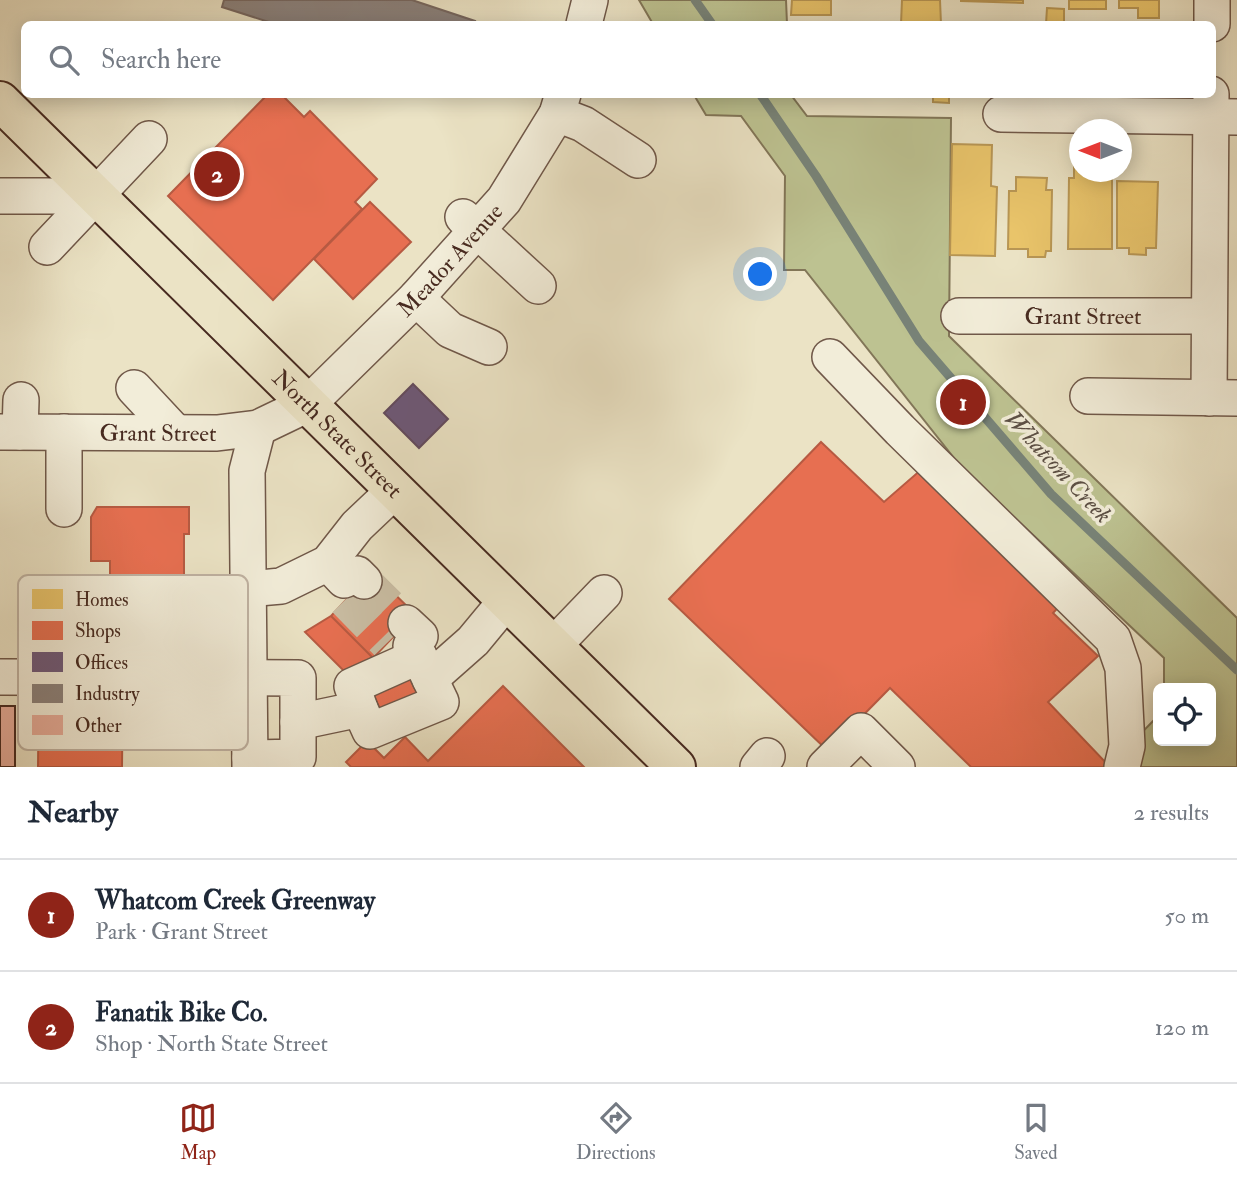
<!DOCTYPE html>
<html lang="en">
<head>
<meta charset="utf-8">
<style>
	:root { --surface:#fff; --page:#f2f2f3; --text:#1f2937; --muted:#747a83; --line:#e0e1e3; --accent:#8f2418 }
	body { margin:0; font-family:"IM FELL Double Pica",serif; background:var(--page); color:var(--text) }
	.controls { position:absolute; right:21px; bottom:21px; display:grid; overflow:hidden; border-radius:10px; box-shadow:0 4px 18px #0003 }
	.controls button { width:63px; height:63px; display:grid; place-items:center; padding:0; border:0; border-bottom:2px solid var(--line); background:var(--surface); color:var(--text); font:35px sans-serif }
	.compass { position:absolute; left:1069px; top:119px; width:63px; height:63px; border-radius:50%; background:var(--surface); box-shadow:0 4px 18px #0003; rotate:270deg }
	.you { position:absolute; left:761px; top:275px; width:24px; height:24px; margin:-18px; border:5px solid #fff; border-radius:50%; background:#1a73e8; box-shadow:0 0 0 10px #1a73e833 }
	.badge { display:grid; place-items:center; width:46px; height:46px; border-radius:50%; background:var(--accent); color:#fff; font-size:23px; font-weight:700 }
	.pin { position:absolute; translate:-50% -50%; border:4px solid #fff; box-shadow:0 2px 7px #0006 }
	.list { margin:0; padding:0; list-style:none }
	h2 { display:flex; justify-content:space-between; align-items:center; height:91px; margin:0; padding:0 28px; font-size:30px }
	h2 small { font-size:23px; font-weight:400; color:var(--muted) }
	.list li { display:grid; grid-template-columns:46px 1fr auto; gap:21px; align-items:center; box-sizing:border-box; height:112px; padding:0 28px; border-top:2px solid var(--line) }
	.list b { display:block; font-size:26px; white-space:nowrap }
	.list p { margin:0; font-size:23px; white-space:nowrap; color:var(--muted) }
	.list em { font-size:23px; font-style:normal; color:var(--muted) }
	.icon { flex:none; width:38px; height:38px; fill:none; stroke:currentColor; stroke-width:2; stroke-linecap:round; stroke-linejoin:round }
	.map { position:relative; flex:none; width:1237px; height:767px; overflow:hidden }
	.search { position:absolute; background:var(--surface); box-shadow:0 4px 18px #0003; left:21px; right:21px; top:21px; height:77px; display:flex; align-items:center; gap:18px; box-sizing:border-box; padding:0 24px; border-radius:10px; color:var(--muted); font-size:26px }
	.sheet { height:315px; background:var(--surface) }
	nav { display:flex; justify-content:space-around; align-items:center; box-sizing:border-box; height:98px; border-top:2px solid var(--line); background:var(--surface); font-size:19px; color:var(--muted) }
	nav a { display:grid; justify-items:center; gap:4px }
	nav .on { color:var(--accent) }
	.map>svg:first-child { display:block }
	.green { fill:#bdc291; stroke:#827658; stroke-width:2 }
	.homes { fill:#e9c46a; stroke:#b89654; stroke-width:2 }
	.shops { fill:#e76f51; stroke:#b75a42; stroke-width:2 }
	.offices { fill:#6d597a; stroke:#624b5f; stroke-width:2 }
	.industry { fill:#8a817c; stroke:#766760; stroke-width:2 }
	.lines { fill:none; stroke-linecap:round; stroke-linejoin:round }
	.stream { stroke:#788378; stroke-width:9 }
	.building { fill:#e7ad9b; stroke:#472a20; stroke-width:2 }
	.minor-tunnel { stroke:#cabea4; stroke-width:35; stroke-dasharray:35 18; stroke-linecap:butt }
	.minor-casing { stroke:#705849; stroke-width:38 }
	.major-casing { stroke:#472a20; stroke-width:42 }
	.minor { stroke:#f2edd9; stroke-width:35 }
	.major { stroke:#ebe3c5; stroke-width:38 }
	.labels { text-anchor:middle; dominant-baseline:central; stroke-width:7; stroke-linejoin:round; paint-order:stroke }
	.street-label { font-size:23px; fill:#472a20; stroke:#f2edd9 }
	.water-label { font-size:24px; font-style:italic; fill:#5b4f44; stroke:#f2edd9 }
	.key { fill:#f2edd9; stroke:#bfb2a2; stroke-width:2 }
	.key-label { font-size:19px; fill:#472a20 }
</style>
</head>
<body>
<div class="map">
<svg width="1237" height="767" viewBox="0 0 1237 767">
	<rect width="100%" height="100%" fill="#ebe3c5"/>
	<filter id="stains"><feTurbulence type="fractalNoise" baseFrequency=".00286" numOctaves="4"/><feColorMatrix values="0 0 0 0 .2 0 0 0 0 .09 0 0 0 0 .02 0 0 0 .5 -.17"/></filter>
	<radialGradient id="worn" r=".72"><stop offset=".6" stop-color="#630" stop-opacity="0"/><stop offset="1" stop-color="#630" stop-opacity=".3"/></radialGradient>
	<path class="green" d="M639 0H786L787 24H653Z
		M694 95H791L807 116 951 118 949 336 1237 618V767H1108L1158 716V741H1211V688H1164V658L962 468 805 270H784L785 176 741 116 706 115Z"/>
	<path class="homes" d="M792 0H831V15H791Z
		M902 0H940L941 24H901Z
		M961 0H1023V3L961 1Z
		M1069 0H1106V9H1069Z
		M1119 0H1159V18H1138V8H1119Z
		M1047 8 1064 9V24H1046Z
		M933 94H949V103L933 102Z
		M1074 139H1080V172H1112V249H1068L1069 178H1074Z
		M952 144 992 145 991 186 997 187 995 256 950 255Z
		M1016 177 1047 178 1046 190H1052L1051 251H1046L1045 257H1028V249H1008L1009 191H1016Z
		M1117 181 1158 182 1156 248H1146V255L1129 254V248H1117Z"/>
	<path class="shops" d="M268 94H281L304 117 310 111 377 179 355 202 362 209 273 300 168 196Z
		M370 202 411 242 353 299 314 259Z
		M821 442 884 502 923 468 1064 601 1053 613 1098 656 1048 702 1109 766 1107 767H971L890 688 828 751 669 599Z
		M97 507H189V534H184V575H170V641H110V561H91V517Z
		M372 572 415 614 373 658 331 616Z
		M331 616 373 658 347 674 305 632Z
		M413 669 426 698 384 718 371 689Z
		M39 679 123 680 122 767H38Z
		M503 686 584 767H351L346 762 367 741 384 758 405 737 428 761Z"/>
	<path class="offices" d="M413 384 448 419 419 448 384 413Z"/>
	<path class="industry" d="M224 0H412L475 21 474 24H275L222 7Z"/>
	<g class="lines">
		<path class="stream" d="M695 0 712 24
			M760 94 816 176 919 341 1051 494 1237 670"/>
	</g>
	<path class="building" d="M0 706H15V767H0Z"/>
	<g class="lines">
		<path class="minor-tunnel" d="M364 581 406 623
			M345 600 387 643"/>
		<g class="minor-casing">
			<g id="minor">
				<path d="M584 24 590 0"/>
				<path d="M1212 24V0"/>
				<path d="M557 114 583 124 638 160"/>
				<path d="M1001 114 1237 117"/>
				<path d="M0 196H96"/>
				<path d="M463 217 538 286"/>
				<path d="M47 247 149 139"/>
				<path d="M416 298 450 330 489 347"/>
				<path id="s1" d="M959 316H1209"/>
				<path d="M830 357 900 430 1113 639 1123 668 1127 746 1122 767"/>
				<path d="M134 388 175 432"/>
				<path d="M1088 396 1237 398"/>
				<path d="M1209 398 1211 94"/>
				<path id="s2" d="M0 432 217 433 258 428 308 404 416 298 504 200 557 114 563 94"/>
				<path d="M20 432 21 400"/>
				<path d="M64 432V509"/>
				<path d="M328 563 344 580 357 574 364 581"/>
				<path d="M248 589 281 586 328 563 357 526 395 490"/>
				<path d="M406 623 420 636 411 646 419 656"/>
				<path d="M553 646 604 593"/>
				<path d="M0 677 298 678V757L250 758"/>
				<path d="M360 709 370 731 441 702 430 679"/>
				<path d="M298 722 360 709 352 686 419 656 430 679 473 641 507 600"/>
				<path d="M250 767 247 471 258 428"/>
				<path d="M758 767 767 756"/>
				<path d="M825 767 861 731 897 767"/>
			</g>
		</g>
		<g class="major-casing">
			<g id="major">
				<path id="s3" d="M0 101 676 767"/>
			</g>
		</g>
		<use href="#minor" class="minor"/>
		<use href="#major" class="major"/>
	</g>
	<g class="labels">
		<g class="street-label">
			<text stroke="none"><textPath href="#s2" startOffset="516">Meador Avenue</textPath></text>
			<text stroke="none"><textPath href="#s1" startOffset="124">Grant Street</textPath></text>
			<text stroke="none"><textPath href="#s2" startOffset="158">Grant Street</textPath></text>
			<text stroke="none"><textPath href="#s3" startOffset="474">North State Street</textPath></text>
		</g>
		<g class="water-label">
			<text transform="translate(1058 467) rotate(47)">Whatcom Creek</text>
		</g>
	</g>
	<rect x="18" y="575" width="230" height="175" rx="10" class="key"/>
	<rect x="32" y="589" width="31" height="20" fill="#e9c46a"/>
	<rect x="32" y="621" width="31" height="19" fill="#e76f51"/>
	<rect x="32" y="652" width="31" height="20" fill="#6d597a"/>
	<rect x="32" y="684" width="31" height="19" fill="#8a817c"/>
	<rect x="32" y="715" width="31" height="20" fill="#e7ad9b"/>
	<g class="key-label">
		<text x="75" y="606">Homes</text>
		<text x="75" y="637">Shops</text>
		<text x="75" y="669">Offices</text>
		<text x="75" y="700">Industry</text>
		<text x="75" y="732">Other</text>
	</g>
	<rect width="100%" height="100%" filter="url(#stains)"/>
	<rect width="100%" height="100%" fill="url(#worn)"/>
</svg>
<div class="controls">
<button><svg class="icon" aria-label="locate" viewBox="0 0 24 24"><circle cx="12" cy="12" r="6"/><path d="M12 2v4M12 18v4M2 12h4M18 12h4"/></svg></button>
</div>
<svg class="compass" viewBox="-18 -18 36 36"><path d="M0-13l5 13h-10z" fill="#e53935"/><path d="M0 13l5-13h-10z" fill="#747a83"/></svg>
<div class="you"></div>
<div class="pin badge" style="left:963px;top:402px">1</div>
<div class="pin badge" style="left:217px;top:174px">2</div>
<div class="search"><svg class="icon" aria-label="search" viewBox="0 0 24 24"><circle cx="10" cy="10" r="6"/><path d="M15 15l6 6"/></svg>Search here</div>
</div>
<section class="sheet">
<h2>Nearby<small>2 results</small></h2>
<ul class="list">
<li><span class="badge">1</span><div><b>Whatcom Creek Greenway</b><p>Park · Grant Street</p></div><em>50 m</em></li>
<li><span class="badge">2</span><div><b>Fanatik Bike Co.</b><p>Shop · North State Street</p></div><em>120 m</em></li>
</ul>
</section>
<nav>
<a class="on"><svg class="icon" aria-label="map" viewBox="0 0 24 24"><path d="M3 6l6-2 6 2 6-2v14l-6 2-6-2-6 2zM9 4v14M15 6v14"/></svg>Map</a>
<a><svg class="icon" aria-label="directions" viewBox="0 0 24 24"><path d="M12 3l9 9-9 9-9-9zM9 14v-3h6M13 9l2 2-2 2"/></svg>Directions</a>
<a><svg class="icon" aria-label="saved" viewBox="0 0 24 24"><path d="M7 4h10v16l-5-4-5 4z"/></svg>Saved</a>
</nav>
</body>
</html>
